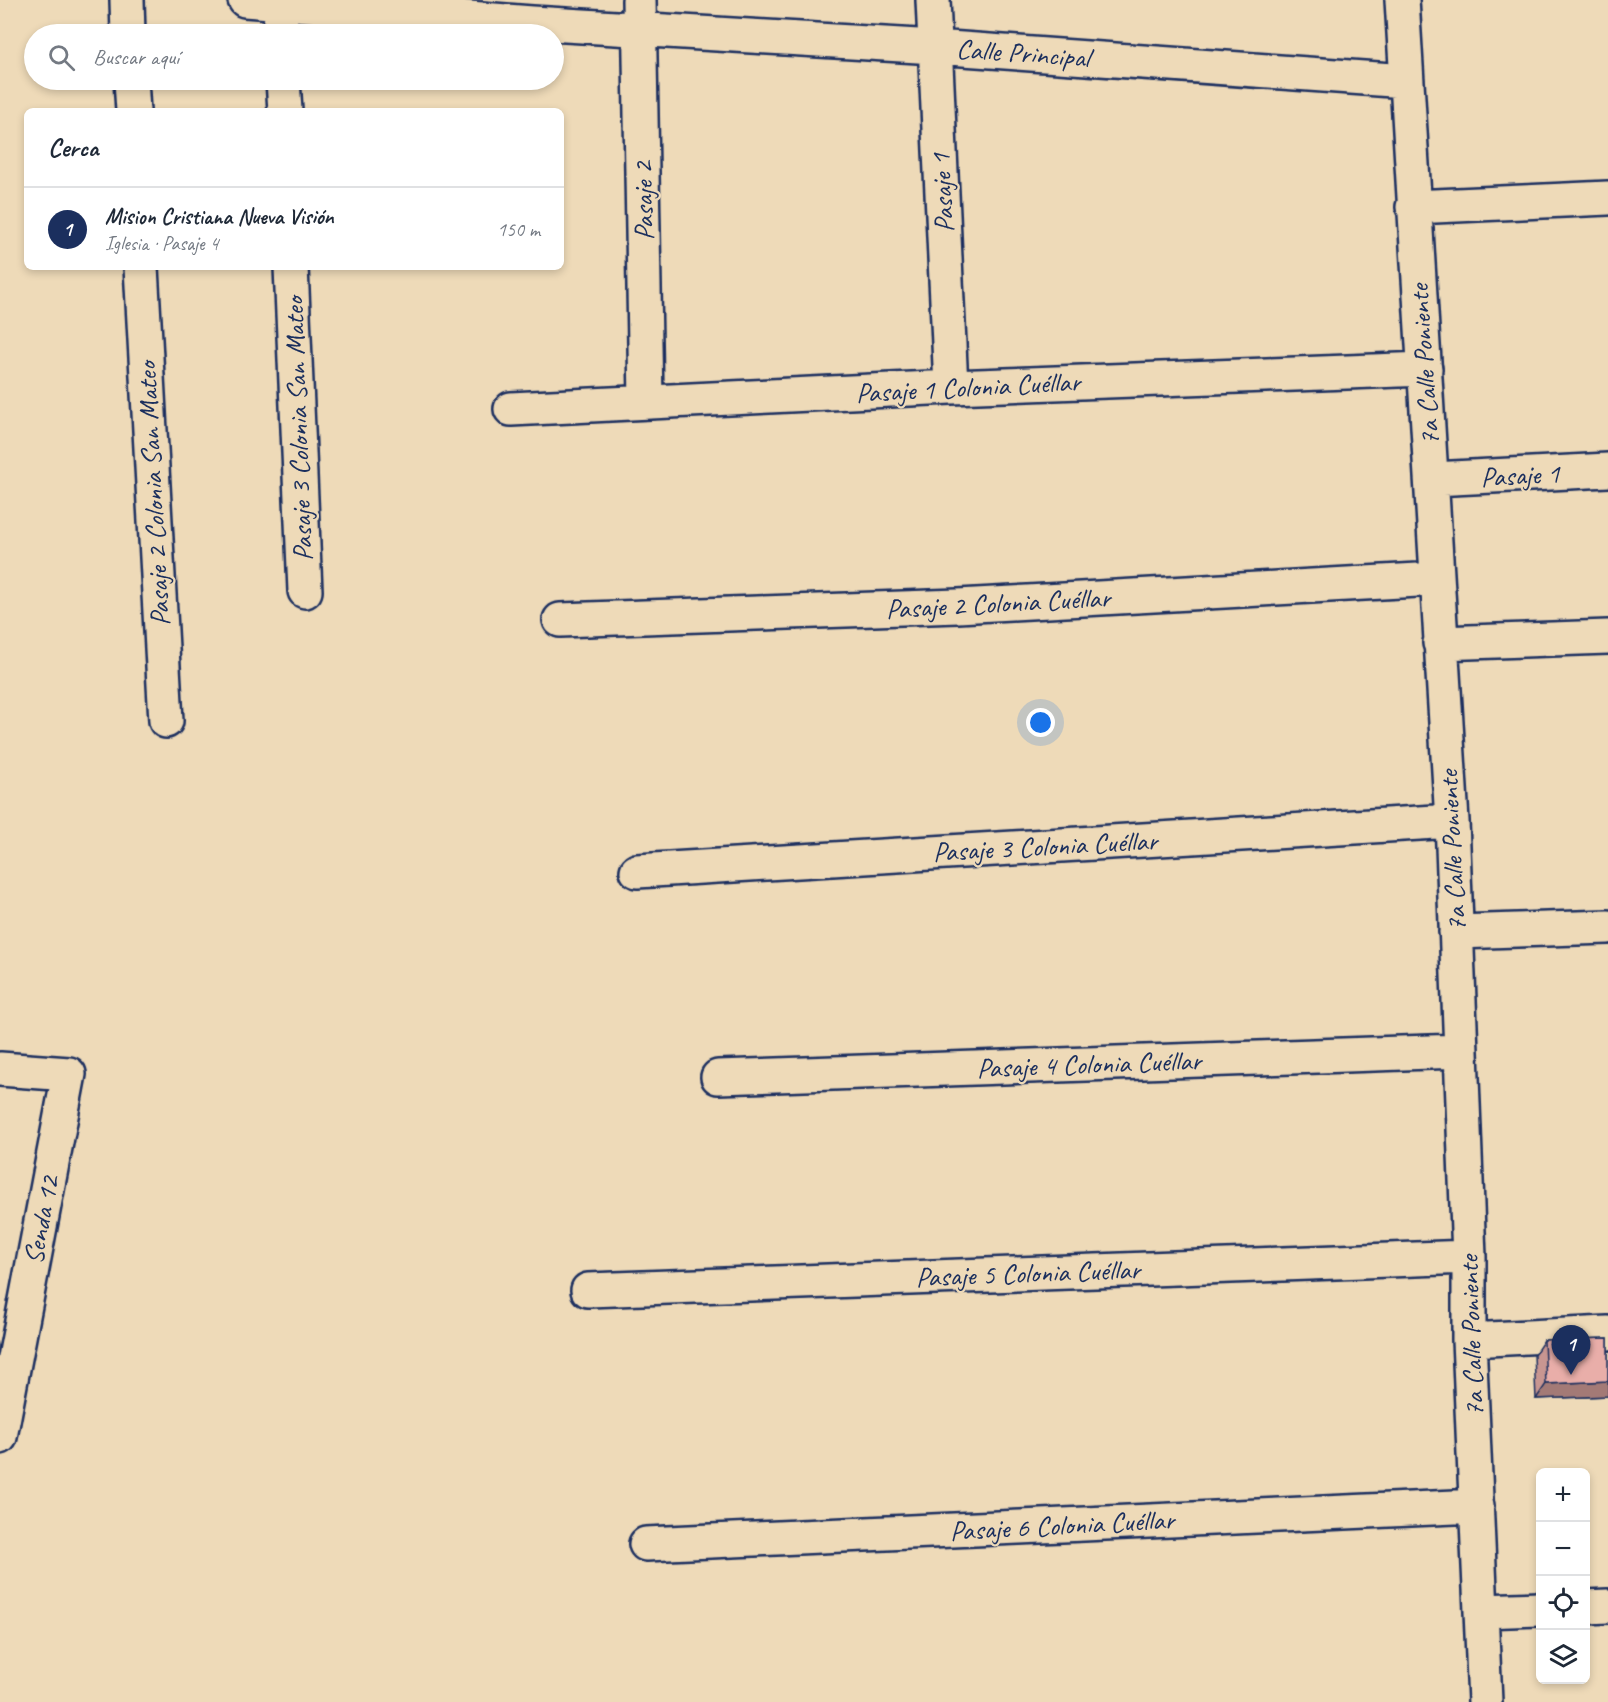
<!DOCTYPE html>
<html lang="es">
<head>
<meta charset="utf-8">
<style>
	:root { --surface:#fff; --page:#f2f2f3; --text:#1f2937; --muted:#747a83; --line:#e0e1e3; --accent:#1b2f5e }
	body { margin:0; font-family:Caveat,sans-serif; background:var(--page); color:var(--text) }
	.controls { position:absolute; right:18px; bottom:18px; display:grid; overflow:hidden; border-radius:9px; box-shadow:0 3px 9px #0003 }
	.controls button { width:54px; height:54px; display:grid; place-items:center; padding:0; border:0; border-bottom:2px solid var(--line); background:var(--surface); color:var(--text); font:30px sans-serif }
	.you { position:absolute; left:1041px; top:723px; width:21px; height:21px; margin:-15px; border:4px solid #fff; border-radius:50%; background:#1a73e8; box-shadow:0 0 0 9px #1a73e833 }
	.badge { display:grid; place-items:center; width:39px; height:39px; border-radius:50%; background:var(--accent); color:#fff; font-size:20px; font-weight:700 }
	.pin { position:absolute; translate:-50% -50px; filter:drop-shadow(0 2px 3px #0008) }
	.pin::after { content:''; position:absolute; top:32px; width:21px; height:18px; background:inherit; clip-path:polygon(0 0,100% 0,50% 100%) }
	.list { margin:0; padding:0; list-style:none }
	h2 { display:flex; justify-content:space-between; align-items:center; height:78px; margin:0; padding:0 24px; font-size:26px }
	h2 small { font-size:20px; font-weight:400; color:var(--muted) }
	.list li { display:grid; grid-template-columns:39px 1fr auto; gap:18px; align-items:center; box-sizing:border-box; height:84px; padding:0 24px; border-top:2px solid var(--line) }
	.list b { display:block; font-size:22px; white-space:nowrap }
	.list p { margin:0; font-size:20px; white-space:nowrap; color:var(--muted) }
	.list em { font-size:20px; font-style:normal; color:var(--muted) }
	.icon { flex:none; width:33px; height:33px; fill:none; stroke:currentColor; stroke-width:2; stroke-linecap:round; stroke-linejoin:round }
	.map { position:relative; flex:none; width:1608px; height:1702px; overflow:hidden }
	.search { position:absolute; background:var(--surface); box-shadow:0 3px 9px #0003; left:24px; top:24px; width:540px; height:66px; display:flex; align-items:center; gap:15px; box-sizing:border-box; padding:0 21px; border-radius:33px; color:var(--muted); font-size:22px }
	.panel { position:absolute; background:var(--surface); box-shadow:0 3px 9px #0003; left:24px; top:108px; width:540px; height:162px; border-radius:9px }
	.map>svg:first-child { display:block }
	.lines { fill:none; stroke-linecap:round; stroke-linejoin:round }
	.minor-casing { stroke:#1b2f5e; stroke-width:38 }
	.minor { stroke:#eedab8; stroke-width:33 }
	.wall { fill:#c89691; stroke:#1b2f5e; stroke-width:1.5 }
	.shaded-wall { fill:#a37a76; stroke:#1b2f5e; stroke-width:1.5 }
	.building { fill:#e9aea9; stroke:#1b2f5e; stroke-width:1.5 }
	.labels { text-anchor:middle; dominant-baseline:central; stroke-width:4.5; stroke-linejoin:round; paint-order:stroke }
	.street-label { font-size:28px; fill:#1b2f5e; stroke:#eedab8 }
</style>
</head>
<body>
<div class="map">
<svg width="1608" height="1702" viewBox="0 0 1608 1702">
	<rect width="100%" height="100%" fill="#eedab8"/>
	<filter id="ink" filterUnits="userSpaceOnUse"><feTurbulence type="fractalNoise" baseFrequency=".0167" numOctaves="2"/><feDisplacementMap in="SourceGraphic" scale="12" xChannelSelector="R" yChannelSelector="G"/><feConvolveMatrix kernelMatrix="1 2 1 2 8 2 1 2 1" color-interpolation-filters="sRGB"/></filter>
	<g filter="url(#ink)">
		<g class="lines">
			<g class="minor-casing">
				<path id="minor" d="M127 0 128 34
					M245 0 532 23 935 47 1406 81
					M280 0 281 34
					M639 0 646 402
					M933 0 951 387
					M1402 0 1452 821 1469 1257V1340L1485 1702
					M131 80 133 111
					M283 80 285 111
					M1413 207 1608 198
					M141 267 166 721
					M291 267 305 591
					M511 409 951 387 1425 369
					M1433 479 1608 470
					M560 620 958 606 1436 579
					M1440 643 1608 637
					M637 871 1452 821
					M1456 932 1608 927
					M0 1069 69 1074 0 1437
					M718 1077 1459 1051
					M588 1290 1469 1257
					M1469 1340 1608 1333
					M646 1544 1477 1506
					M1586 1607 1608 1606
					M1481 1611 1540 1609"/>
			</g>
			<use href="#minor" class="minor"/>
		</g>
		<path class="wall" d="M1608 1338V1396L1536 1399 1534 1355 1544 1340Z"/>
		<path class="shaded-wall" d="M1608 1381V1396L1536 1399 1546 1384Z"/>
		<path class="building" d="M1608 1338V1381L1546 1384 1544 1340Z"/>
	</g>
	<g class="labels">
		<g class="street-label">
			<text transform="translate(1023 53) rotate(4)">Calle Principal</text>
			<text transform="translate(942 193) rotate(-93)">Pasaje 1</text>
			<text transform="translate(643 201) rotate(-91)">Pasaje 2</text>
			<text transform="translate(1424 365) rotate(-94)">7a Calle Poniente</text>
			<text transform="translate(968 387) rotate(-3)">Pasaje 1 Colonia Cuéllar</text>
			<text transform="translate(298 429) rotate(-92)">Pasaje 3 Colonia San Mateo</text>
			<text transform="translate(1520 475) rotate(-3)">Pasaje 1</text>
			<text transform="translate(153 494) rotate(-93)">Pasaje 2 Colonia San Mateo</text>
			<text transform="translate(998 603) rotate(-3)">Pasaje 2 Colonia Cuéllar</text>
			<text transform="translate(1045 846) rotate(-3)">Pasaje 3 Colonia Cuéllar</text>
			<text transform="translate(1452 851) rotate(-93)">7a Calle Poniente</text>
			<text transform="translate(1089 1064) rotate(-2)">Pasaje 4 Colonia Cuéllar</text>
			<text transform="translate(41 1220) rotate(-79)">Senda 12</text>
			<text transform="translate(1028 1273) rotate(-2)">Pasaje 5 Colonia Cuéllar</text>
			<text transform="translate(1471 1336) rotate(-92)">7a Calle Poniente</text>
			<text transform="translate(1062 1525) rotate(-3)">Pasaje 6 Colonia Cuéllar</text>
		</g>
	</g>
</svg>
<div class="controls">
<button>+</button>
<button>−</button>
<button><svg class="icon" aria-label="locate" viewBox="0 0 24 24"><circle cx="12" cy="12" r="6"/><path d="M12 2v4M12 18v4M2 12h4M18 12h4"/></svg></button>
<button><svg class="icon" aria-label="layers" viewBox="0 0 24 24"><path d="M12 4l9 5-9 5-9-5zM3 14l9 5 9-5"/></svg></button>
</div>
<div class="you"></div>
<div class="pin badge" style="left:1571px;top:1375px">1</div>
<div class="search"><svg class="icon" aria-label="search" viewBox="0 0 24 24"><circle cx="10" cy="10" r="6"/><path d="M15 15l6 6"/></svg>Buscar aquí</div>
<section class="panel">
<h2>Cerca<small></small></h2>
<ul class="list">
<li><span class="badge">1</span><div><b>Mision Cristiana Nueva Visión</b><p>Iglesia · Pasaje 4</p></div><em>150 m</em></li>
</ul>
</section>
</div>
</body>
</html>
